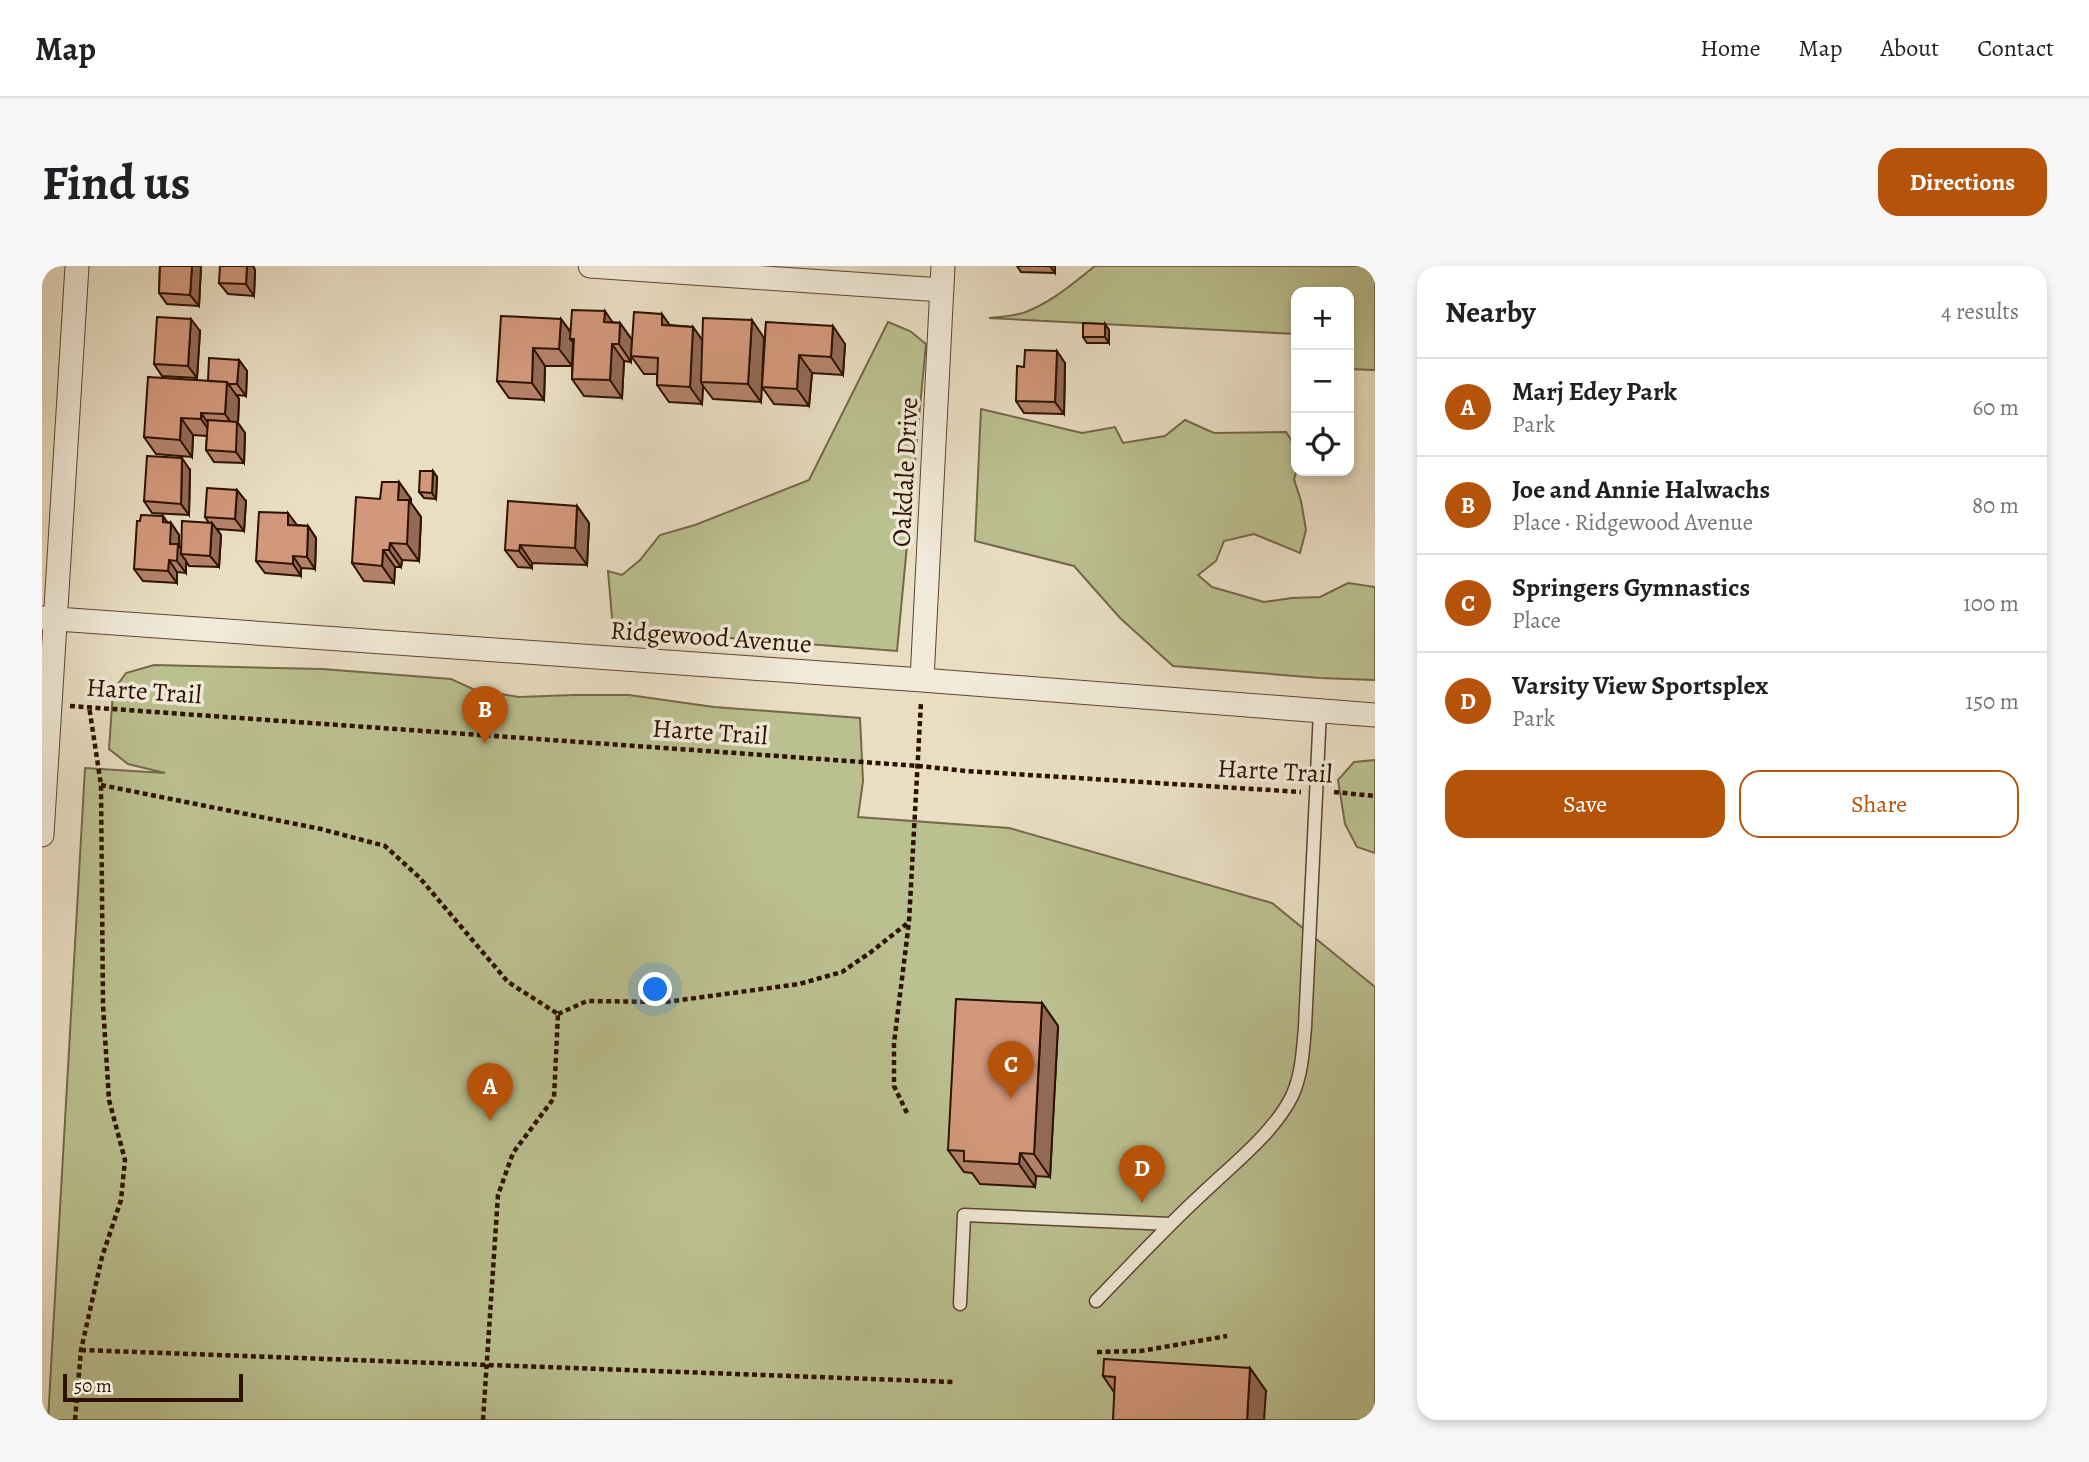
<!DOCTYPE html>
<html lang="en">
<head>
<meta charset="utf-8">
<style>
	:root { --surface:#fff; --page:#f6f6f6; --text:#202124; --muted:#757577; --line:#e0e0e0; --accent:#b45309 }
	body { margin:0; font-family:Alegreya,serif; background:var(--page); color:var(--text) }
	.controls { position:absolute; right:21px; top:21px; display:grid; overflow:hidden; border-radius:14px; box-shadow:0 4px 10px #0003 }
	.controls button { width:63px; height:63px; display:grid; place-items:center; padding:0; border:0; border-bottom:2px solid var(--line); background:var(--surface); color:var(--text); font:35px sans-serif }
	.scale { position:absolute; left:21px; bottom:18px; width:180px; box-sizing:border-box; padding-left:7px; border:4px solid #2d1100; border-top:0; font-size:19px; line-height:24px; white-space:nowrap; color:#2d1100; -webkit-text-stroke:5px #f1ead8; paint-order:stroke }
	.you { position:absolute; left:614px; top:724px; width:24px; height:24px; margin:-18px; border:5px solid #fff; border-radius:50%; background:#1a73e8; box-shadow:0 0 0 10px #1a73e833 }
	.badge { display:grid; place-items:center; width:46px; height:46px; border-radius:50%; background:var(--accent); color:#fff; font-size:23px; font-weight:700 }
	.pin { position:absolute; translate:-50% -58px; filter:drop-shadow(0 2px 4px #0008) }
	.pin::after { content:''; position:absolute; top:37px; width:24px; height:21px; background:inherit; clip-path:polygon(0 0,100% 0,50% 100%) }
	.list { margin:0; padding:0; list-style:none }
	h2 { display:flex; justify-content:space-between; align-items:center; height:91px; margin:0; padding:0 28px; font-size:30px }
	h2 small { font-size:23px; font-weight:400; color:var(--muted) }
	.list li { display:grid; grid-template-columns:46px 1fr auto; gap:21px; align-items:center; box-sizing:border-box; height:98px; padding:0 28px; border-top:2px solid var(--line) }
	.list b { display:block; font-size:26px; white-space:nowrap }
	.list p { margin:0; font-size:23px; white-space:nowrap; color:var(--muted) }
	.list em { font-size:23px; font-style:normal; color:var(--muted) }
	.actions { display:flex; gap:14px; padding:21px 28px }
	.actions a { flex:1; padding:16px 0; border:2px solid var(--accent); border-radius:21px; text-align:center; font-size:24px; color:var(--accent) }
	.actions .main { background:var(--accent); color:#fff }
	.icon { flex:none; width:38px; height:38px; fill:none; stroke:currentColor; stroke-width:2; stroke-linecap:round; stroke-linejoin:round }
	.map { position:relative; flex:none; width:1333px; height:1154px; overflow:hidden; border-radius:21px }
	header { display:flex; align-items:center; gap:42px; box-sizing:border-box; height:98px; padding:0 35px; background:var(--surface); border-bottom:2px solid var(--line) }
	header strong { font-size:33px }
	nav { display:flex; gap:38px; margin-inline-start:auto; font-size:24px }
	.intro { display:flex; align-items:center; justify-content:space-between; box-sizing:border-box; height:168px; padding:0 42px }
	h1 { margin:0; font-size:49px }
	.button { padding:18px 32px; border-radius:21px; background:var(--accent); color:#fff; font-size:24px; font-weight:700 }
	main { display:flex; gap:42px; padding:0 42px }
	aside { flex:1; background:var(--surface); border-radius:21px; box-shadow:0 4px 10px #0003 }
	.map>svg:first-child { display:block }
	.green { fill:#bbc090; stroke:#746848; stroke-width:2 }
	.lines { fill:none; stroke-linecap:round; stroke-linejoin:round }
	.service-casing { stroke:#5c4431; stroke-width:15 }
	.minor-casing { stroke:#5c4431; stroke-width:25 }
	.path { stroke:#2d1100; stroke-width:4.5; stroke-dasharray:5 3.5; stroke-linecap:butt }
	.service { stroke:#f1ead8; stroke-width:12 }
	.minor { stroke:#f1ead8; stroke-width:23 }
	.wall { fill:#b5836a; stroke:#2d1100; stroke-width:2 }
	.shaded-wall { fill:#936a56; stroke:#2d1100; stroke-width:2 }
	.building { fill:#d2987b; stroke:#2d1100; stroke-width:2 }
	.labels { text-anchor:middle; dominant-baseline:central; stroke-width:7; stroke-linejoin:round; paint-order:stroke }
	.street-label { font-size:26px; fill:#2d1100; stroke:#f1ead8 }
</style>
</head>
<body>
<header>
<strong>Map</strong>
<nav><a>Home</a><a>Map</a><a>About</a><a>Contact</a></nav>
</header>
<div class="intro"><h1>Find us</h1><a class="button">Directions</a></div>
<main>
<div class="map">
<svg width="1333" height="1154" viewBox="0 0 1333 1154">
	<rect width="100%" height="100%" fill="#e9dec3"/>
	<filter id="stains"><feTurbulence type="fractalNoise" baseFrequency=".00286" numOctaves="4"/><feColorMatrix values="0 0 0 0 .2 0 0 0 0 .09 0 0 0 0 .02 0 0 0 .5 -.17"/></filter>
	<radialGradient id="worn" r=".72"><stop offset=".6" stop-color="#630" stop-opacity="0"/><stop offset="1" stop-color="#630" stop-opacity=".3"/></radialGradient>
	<path class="green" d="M1053 0H1333V104L1307 103V26H1254V68L947 52C958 51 971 50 981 47 1009 37 1030 18 1053 0Z
		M846 56 868 65 884 78 855 385 571 363 566 305 580 309 598 294 618 269 653 259 767 214Z
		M939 143 1040 167 1073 161 1081 177 1123 170 1143 154 1172 167 1244 166C1255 181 1259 197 1252 213L1259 235 1264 264 1258 287 1212 268 1182 275 1174 295 1156 309 1170 321 1222 336 1250 332 1278 331 1306 317 1333 321V414L1278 412 1131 400 1078 352 1032 300 933 275Z
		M112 399 280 403 409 413 433 424 477 431 532 429H587L672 441 818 452 821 515 816 551 967 562 1230 637 1333 721V1154H6L43 502 123 507 86 498 67 483 71 425 84 407Z
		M1333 494V587L1315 581 1303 558 1296 514 1312 496Z"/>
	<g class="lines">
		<g class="service-casing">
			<path id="service" d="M1054 1035C1089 999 1123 962 1160 928 1190 899 1232 867 1250 830 1260 809 1261 783 1263 761L1278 445
				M918 1038 922 949 1128 958"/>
		</g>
		<g class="minor-casing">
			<path id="minor" d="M548 0 900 24
				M0 352 880 414 1333 449
				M880 414 901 0
				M0 569 35 0"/>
		</g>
		<path class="path" d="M28 440 877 500 924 505 1259 526
			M59 519 279 563 343 580 377 611 466 716 516 748
			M1292 526 1333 530
			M516 748 545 735 624 736 757 718 800 706 829 686 867 656
			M865 847 852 820V777L867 656 879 436
			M39 1084 912 1116
			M1055 1086 1099 1085 1185 1070
			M33 1154 39 1084 60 991 79 934 83 894 67 834 61 739 59 519 47 440
			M441 1154 456 929 471 887 512 832 516 748"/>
		<use href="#service" class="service"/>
		<use href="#minor" class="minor"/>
	</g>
	<path class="wall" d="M118 0H159L157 40 125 38 117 27Z
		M205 0H211L213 4 212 30 186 28 177 17Z
		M975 0H1013V7L979 6Z
		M519 53 529 66 570 56 578 57 590 74 628 59 651 61 660 74 722 72 719 136 671 133 661 120 660 138 627 136 615 119V108H602L589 90V96L582 95 580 132 542 130 530 113 531 76 530 100H503L502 134 467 132 455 115Z
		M724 56 803 78 801 109 770 107 767 140 732 138 720 121Z
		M1063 58 1067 64V77H1045L1041 71Z
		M158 65 155 112 120 110 112 98Z
		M197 94 205 105 204 130 195 129 197 133 196 157 203 167 202 197 172 196 164 184 165 170 151 169 150 191 114 188 102 171 166 115Z
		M1023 97 1022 148 982 147 974 135 982 101Z
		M148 204 147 249 110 247 102 235Z
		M391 205 395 211 394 233 382 232 377 226Z
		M357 216 369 233V237L379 251 377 295 360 294 359 301H353L352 317 322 315 310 297 338 233Z
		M204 235 202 265 175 263 179 269 177 301 147 300 144 295V307L135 306V317L101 315 92 303 121 250 125 256 129 257 137 269V280L139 283 167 257 163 251Z
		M535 240 547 257 545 299 490 297V302L476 301 463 284Z
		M255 259 266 260 274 272 273 303 259 302V310L223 307 214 295Z
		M1000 737 1016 760 1008 911 994 910 993 921 938 918 930 907 922 906 906 884Z
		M1208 1102 1224 1125 1072 1126 1061 1110Z"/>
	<path class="shaded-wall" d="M150 0H159L157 40 148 29Z
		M205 0H211L213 4 212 30 204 18Z
		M1008 0H1013V7Z
		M563 45 575 63 562 56Z
		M620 48 632 65 620 59Z
		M149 53 158 65 155 112 146 100Z
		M519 53 531 70 528 73 531 76 530 100 517 83Z
		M710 54 722 72 719 136 706 118Z
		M578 57 590 74 589 96 577 78Z
		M1063 58 1067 64V77L1063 71Z
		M791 60 803 78 801 109 789 91Z
		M651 61 663 78 659 116 661 120 660 138 648 121Z
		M570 78 582 95 580 132 568 114Z
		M491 82 503 100 502 134 490 117Z
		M1015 85 1023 97 1022 148 1013 136Z
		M757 89 770 107 767 140 755 123Z
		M197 94 205 105 204 130 195 118Z
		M185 116 197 133 196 157 203 167 202 197 194 186V164L183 148Z
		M159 147 171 164V170L159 153Z
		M139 152 151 169 150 191 138 174Z
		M140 192 148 204 147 249 139 238Z
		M391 205 395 211 394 233 390 227Z
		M357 216 369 233V237L379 251 377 295 365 278 356 234Z
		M195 224 204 235 202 265 193 253Z
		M535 240 547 257 545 299 533 282Z
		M246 247 255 259 254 271 246 259Z
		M121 250 129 262V257L137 269V280L143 288H139L144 295V307L135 295 128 278 121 256Z
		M170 257 179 269 177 301 168 290Z
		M266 260 274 272 273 303 265 291Z
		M348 277 360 294 359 301 347 284Z
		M478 279 490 297V302L477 285Z
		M341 284 353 301 352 317 340 300Z
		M251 290 259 302V310L251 298Z
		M127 294 135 306V317L126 305Z
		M1000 737 1016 760 1008 911 992 888Z
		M978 887 994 910 993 921 977 898Z
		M1208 1102 1224 1125 1222 1154H1205Z"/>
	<path class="building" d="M118 0H150L148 29 117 27Z
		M178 0H205L204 18 177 17Z
		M530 44 563 45 562 56 578 57 577 78H570L568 114 530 113 532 73H528Z
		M592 46 620 48V59L651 61 648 121 615 119 616 92 589 90Z
		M459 50 519 53 517 83 491 82 490 117 455 115Z
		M115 51 149 53 146 100 112 98Z
		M661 52 710 54 706 118 659 116Z
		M724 56 791 60 789 91 757 89 755 123 720 121Z
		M1041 57 1063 58V71H1041Z
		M983 84 1015 85 1013 136 974 135 975 100 982 101Z
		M167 92 197 94 195 118H186L185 116 166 115Z
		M106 111 185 116 183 148 159 147V153L139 152 138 174 102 171Z
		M166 154 195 156 194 186 164 184Z
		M105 190 140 192 139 238 102 235Z
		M378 205H391L390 227 377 226Z
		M340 216H357L356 234H367L365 278 348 277 347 284H341L340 300 310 297 314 231 338 233Z
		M165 222 195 224 193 253 163 251Z
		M466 235 535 240 533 282 478 279 477 285 463 284Z
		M217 246 246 247V259L266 260 265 291 251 290V298L214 295Z
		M99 249 121 250V256L129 257 128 278H136L135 295 127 294 126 305 92 303 95 255H98Z
		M140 255 170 257 168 290 139 288Z
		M914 733 1000 737 992 888 978 887 977 898 922 895V885L906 884Z
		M1062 1093 1208 1102 1205 1154H1071L1073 1111 1061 1110Z"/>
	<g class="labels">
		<g class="street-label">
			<text transform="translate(863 206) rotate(-87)">Oakdale Drive</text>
			<text transform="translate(669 371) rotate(4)">Ridgewood Avenue</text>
			<text transform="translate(102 425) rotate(4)">Harte Trail</text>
			<text transform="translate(668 466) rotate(4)">Harte Trail</text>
			<text transform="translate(1233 505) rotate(3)">Harte Trail</text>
		</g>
	</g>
	<rect width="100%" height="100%" filter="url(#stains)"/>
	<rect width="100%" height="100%" fill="url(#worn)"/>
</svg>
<div class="controls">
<button>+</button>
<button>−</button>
<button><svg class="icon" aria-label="locate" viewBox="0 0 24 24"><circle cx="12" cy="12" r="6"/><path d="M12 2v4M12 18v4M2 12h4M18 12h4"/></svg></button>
</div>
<div class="scale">50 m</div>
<div class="you"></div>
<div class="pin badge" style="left:448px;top:855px">A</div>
<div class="pin badge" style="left:443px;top:478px">B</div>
<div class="pin badge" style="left:969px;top:833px">C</div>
<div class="pin badge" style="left:1100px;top:937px">D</div>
</div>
<aside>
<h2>Nearby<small>4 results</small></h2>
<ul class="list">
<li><span class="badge">A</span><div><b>Marj Edey Park</b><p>Park</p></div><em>60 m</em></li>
<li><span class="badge">B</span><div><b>Joe and Annie Halwachs</b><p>Place · Ridgewood Avenue</p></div><em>80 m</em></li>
<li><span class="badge">C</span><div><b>Springers Gymnastics</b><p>Place</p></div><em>100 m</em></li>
<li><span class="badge">D</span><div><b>Varsity View Sportsplex</b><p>Park</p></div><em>150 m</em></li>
</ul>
<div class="actions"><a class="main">Save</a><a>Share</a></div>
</aside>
</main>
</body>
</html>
